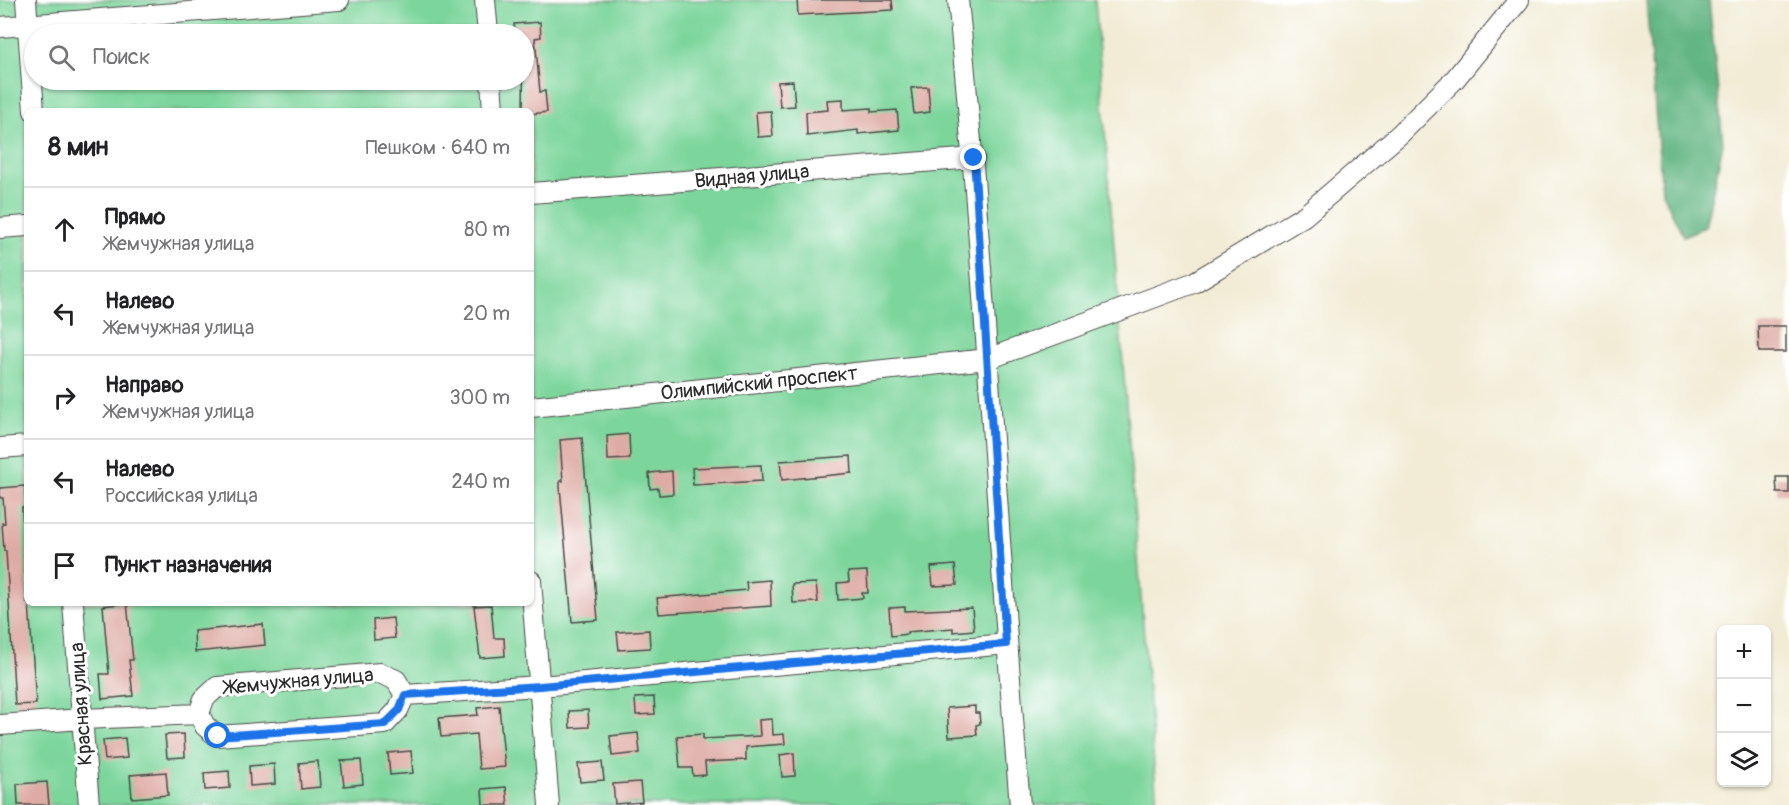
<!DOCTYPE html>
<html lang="ru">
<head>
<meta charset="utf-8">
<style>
	:root { --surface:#fff; --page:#f6f6f6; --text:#202124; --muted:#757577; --line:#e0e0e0 }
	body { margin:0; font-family:Pangolin,sans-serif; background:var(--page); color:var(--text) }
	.controls { position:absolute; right:18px; bottom:18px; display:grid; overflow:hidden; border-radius:9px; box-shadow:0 2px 4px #0004 }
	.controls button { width:54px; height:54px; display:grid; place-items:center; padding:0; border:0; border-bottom:2px solid var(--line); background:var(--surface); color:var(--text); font:30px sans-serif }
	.stop { position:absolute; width:18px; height:18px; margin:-14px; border:4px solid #1a73e8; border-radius:50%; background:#fff }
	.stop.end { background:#1a73e8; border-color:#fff; box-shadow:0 2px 6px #0008 }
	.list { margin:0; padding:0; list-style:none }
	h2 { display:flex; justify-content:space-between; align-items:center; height:78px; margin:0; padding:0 24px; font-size:26px }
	h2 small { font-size:20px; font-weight:400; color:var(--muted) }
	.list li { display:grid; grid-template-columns:39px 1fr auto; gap:18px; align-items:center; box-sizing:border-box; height:84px; padding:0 24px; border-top:2px solid var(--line) }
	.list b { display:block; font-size:22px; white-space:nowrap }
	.list p { margin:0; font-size:20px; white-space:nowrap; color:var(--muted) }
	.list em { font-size:20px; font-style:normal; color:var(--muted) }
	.icon { flex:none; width:33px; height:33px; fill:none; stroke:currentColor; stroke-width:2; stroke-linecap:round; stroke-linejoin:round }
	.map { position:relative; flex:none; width:1789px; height:805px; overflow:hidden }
	.search { position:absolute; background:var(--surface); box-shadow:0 2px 4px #0004; left:24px; top:24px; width:510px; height:66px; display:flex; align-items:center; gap:15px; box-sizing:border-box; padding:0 21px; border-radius:33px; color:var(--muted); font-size:22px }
	.panel { position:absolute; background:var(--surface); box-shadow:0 2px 4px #0004; left:24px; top:108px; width:510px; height:498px; border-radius:9px }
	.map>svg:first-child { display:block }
	.green { fill:#7bd59b; stroke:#538063; stroke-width:1.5; fill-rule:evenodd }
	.forest { fill:#64b683; stroke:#487057; stroke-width:1.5 }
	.building { fill:#deaba4 }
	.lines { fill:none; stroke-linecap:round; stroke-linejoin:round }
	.minor-casing { stroke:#494845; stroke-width:22 }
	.minor { stroke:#fff; stroke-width:20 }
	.route { stroke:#1a73e8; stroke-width:8 }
	.labels { text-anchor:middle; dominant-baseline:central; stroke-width:6; stroke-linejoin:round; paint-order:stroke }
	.street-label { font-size:20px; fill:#2b2b2b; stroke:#fff }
</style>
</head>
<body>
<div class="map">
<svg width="1789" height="805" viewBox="0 0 1789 805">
	<rect width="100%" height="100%" fill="#fff"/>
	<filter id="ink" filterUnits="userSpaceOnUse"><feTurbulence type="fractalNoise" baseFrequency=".0167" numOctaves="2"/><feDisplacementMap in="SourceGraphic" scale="12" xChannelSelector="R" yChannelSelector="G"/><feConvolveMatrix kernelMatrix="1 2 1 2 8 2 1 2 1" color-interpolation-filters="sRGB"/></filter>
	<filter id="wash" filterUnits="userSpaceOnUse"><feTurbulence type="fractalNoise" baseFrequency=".008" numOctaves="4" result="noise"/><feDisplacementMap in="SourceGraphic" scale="24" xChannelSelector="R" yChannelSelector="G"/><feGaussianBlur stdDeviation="1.35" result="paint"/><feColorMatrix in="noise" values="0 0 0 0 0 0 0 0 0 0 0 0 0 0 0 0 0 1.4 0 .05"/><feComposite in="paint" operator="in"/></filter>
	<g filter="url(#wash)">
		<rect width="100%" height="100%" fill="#f2ecd6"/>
		<path class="green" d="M0 0H1095L1157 805H0ZM34 34H524V80H34ZM27 111H531V603H27Z"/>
		<path class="forest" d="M1646 0H1709L1723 144 1705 227 1683 236 1662 192Z"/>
		<g id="blocks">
			<path class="building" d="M797 0H892L893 10 798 15Z
				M540 22 541 37 535 38 540 92 545 91 547 112 531 114V111H523L524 34H515L514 24Z
				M793 81 795 106 780 107 778 82Z
				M928 87 930 112 914 114 911 88Z
				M843 99V110L871 108V112L897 110 899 130 858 134V130L807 136 806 112 828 110 827 100Z
				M771 111 773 136 758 137 756 112Z
				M1758 326H1786V352H1759Z
				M629 434 630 459 608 460 607 436Z
				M582 438 598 620 572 622 560 487V481H563L560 440Z
				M851 456 852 473 782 480 780 461Z
				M761 465 762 481 693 485 692 468Z
				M672 471 673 494 659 495 658 488 650 489 649 473Z
				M1776 477H1789V493H1777Z
				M25 486 26 507H22L27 603H29L36 704 15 705 6 551H4L2 523H5L3 498H0V488Z
				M955 565 957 585 933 586 931 567Z
				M867 571 868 593H862L863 598 838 600 837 583 849 582 848 572Z
				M770 580 771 606 659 614 657 598 747 590 746 582Z
				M816 583 818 602 793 603 792 584Z
				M127 603 133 660H129L133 696 102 699 100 674H109L103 606Z
				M491 605 494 638H504L505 656 480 658 474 606Z
				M905 607V611L972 608 974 630 953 632V628L907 632V634L891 636 889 608Z
				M393 618 395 638 374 640 373 620Z
				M263 624 265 645 195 652 194 631Z
				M649 630 650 648 619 650 617 632Z
				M654 697 655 714 636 715 635 698Z
				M499 706 505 767 479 769 476 734 441 737 439 718 478 715 477 708Z
				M975 706V713H979L980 724 976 725 977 735 949 737 947 708Z
				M588 710 589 727 570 728 569 711Z
				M772 719 773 735 784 734 785 744 746 747V760L705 762 706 775 693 776 692 768H680L677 736 703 734V739L760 736 759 720Z
				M638 733 640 753 612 756 610 736Z
				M184 734 185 757 167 758 165 735Z
				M125 738 127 758 105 760 103 740Z
				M411 751 413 773 390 775 388 753Z
				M794 753 795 776 782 777 780 755Z
				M361 760 363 784 344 786 341 761Z
				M318 761 320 787 301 789 299 763Z
				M602 762 604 780 580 782 578 764Z
				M274 764 275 784 250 786 249 766Z
				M229 771 230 788 205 790 204 773Z
				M166 772 168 795 132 798 130 775Z
				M47 782 49 805H18L17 784Z
				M640 782 642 802 615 804 613 784Z
				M506 787 508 805H483L482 789Z"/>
		</g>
	</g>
	<g filter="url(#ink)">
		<use href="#blocks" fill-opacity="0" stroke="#494845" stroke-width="1.5"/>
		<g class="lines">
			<g class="minor-casing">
				<path id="minor" d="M26 0 34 111
					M485 0 488 34
					M958 0C985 268 997 537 1020 805
					M0 27 339 0
					M491 80 493 111
					M531 193 974 158
					M0 228 27 226
					M531 407 988 359 1193 283 1304 216 1400 134 1455 79 1519 0
					M0 448 27 446
					M531 581 549 805
					M73 603 89 805
					M199 714 205 726 217 736 385 724 398 710 405 695
					M0 725 82 719 199 714 204 699 217 687 380 673 396 680 405 695 540 686 1007 644"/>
			</g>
			<use href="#minor" class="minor"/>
		</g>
	</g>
	<g class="lines" filter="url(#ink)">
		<path class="route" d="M218 736 385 724 399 710 405 695 540 686 1006 644 974 158"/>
	</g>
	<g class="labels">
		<g class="street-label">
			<text transform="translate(752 176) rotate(-5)">Видная улица</text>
			<text transform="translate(759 383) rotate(-6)">Олимпийский проспект</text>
			<text transform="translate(299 681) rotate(-5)">Жемчужная улица</text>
			<text transform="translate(81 704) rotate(-94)">Красная улица</text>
		</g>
	</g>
</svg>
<div class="controls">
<button>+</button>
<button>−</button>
<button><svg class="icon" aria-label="layers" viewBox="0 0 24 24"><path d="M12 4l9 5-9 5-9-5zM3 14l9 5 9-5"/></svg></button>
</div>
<div class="stop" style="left:218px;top:736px"></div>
<div class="stop end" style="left:974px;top:158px"></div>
<div class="search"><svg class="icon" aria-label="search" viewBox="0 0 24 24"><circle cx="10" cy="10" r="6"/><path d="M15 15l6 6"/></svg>Поиск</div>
<section class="panel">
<h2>8 мин<small>Пешком · 640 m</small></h2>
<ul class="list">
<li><svg class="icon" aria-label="ahead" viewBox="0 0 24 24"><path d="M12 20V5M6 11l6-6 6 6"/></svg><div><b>Прямо</b><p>Жемчужная улица</p></div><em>80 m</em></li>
<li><svg class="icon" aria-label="left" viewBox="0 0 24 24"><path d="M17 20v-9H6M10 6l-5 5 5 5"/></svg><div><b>Налево</b><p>Жемчужная улица</p></div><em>20 m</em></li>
<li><svg class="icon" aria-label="right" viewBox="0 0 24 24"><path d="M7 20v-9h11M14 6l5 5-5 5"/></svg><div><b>Направо</b><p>Жемчужная улица</p></div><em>300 m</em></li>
<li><svg class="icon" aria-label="left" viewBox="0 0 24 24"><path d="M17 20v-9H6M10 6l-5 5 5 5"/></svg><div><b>Налево</b><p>Российская улица</p></div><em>240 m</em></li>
<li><svg class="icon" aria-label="arrive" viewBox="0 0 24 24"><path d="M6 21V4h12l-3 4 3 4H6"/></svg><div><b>Пункт назначения</b></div></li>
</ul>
</section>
</div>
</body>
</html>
